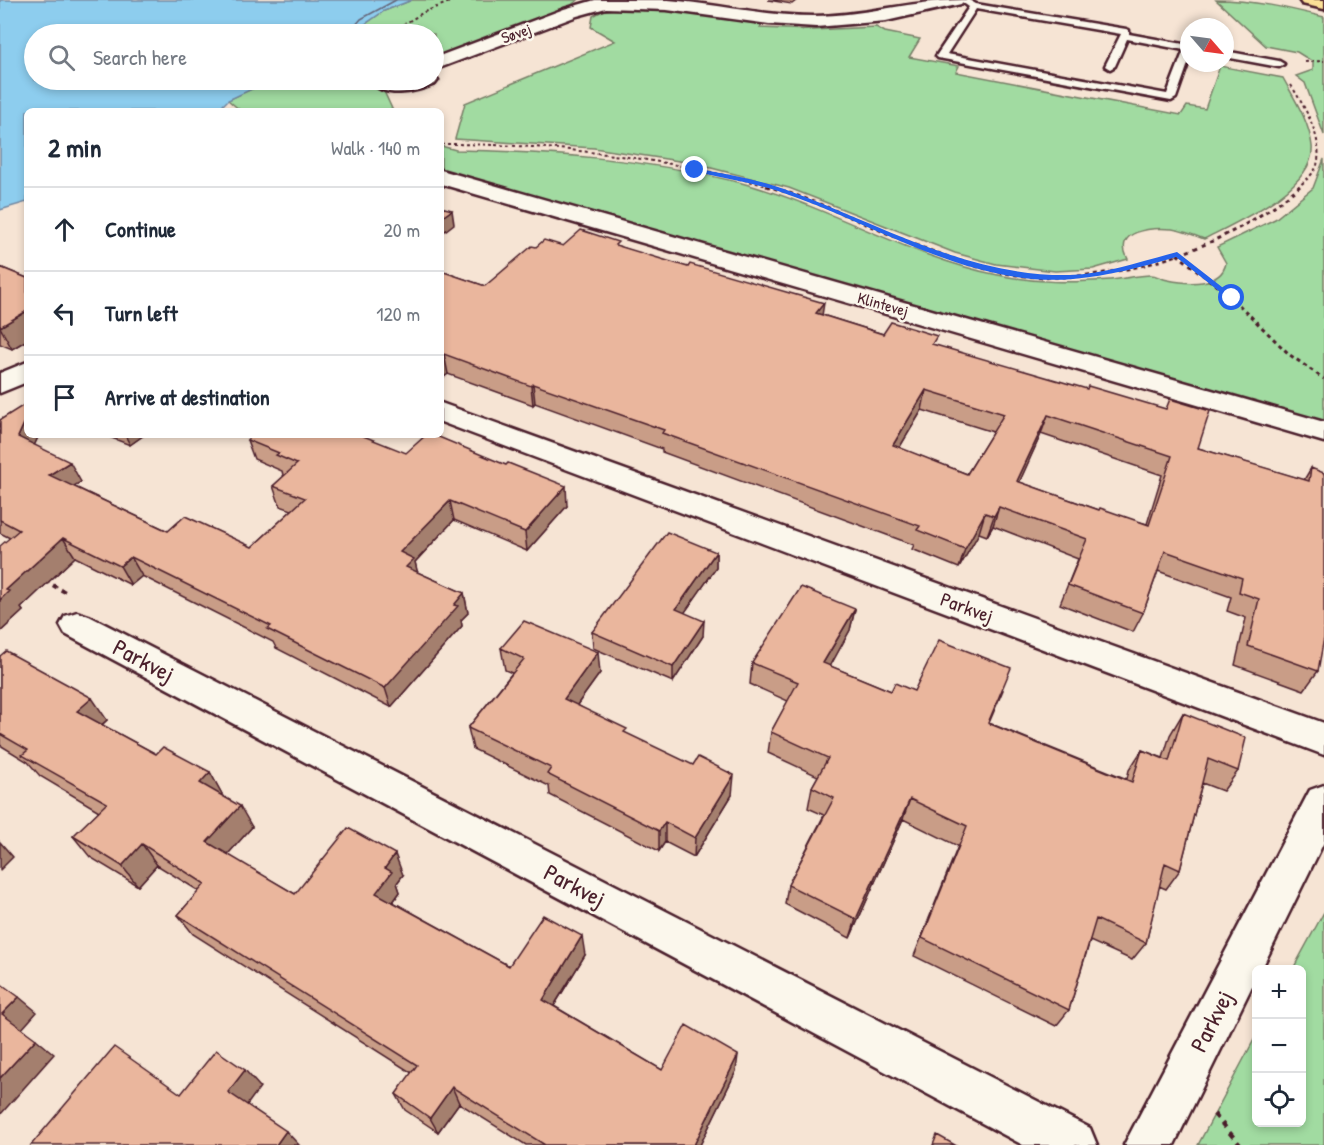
<!DOCTYPE html>
<html lang="en">
<head>
<meta charset="utf-8">
<style>
	:root { --surface:#fff; --page:#f6f6f7; --text:#1f2937; --muted:#747a83; --line:#e0e1e3 }
	body { margin:0; font-family:"Patrick Hand",sans-serif; background:var(--page); color:var(--text) }
	.controls { position:absolute; right:18px; bottom:18px; display:grid; overflow:hidden; border-radius:9px; box-shadow:0 3px 9px #0003 }
	.controls button { width:54px; height:54px; display:grid; place-items:center; padding:0; border:0; border-bottom:2px solid var(--line); background:var(--surface); color:var(--text); font:30px sans-serif }
	.compass { position:absolute; left:1180px; top:18px; width:54px; height:54px; border-radius:50%; background:var(--surface); box-shadow:0 3px 9px #0003; rotate:118deg }
	.stop { position:absolute; width:18px; height:18px; margin:-14px; border:4px solid #2563eb; border-radius:50%; background:#fff }
	.stop.end { background:#2563eb; border-color:#fff; box-shadow:0 2px 6px #0008 }
	.list { margin:0; padding:0; list-style:none }
	h2 { display:flex; justify-content:space-between; align-items:center; height:78px; margin:0; padding:0 24px; font-size:26px }
	h2 small { font-size:20px; font-weight:400; color:var(--muted) }
	.list li { display:grid; grid-template-columns:39px 1fr auto; gap:18px; align-items:center; box-sizing:border-box; height:84px; padding:0 24px; border-top:2px solid var(--line) }
	.list b { display:block; font-size:22px; white-space:nowrap }
	.list em { font-size:20px; font-style:normal; color:var(--muted) }
	.icon { flex:none; width:33px; height:33px; fill:none; stroke:currentColor; stroke-width:2; stroke-linecap:round; stroke-linejoin:round }
	.map { position:relative; flex:none; width:1324px; height:1145px; overflow:hidden }
	.search { position:absolute; background:var(--surface); box-shadow:0 3px 9px #0003; left:24px; top:24px; width:420px; height:66px; display:flex; align-items:center; gap:15px; box-sizing:border-box; padding:0 21px; border-radius:33px; color:var(--muted); font-size:22px }
	.panel { position:absolute; background:var(--surface); box-shadow:0 3px 9px #0003; left:24px; top:108px; width:420px; height:330px; border-radius:9px }
	.map>svg:first-child { display:block }
	.green { fill:#a1dba1; stroke:#767d66; stroke-width:1.5 }
	.water { fill:#8dcdee; stroke:#7287a0; stroke-width:1.5 }
	.lines { fill:none; stroke-linecap:round; stroke-linejoin:round }
	.shore { stroke:#656579; stroke-width:1.5 }
	.service-casing { stroke:#4a1f2b; stroke-width:5 }
	.minor-casing { stroke:#4a1f2b; stroke-width:5 }
	.primary-casing { stroke:#4a1f2b; stroke-width:5 }
	.path-far3 { stroke:#4a1f2b; stroke-width:2; stroke-dasharray:3 3; stroke-linecap:butt }
	.path-far2 { stroke:#4a1f2b; stroke-width:3; stroke-dasharray:4 4; stroke-linecap:butt }
	.path-far1 { stroke:#4a1f2b; stroke-width:4; stroke-dasharray:4.5 4.5; stroke-linecap:butt }
	.path { stroke:#4a1f2b; stroke-width:4.5; stroke-dasharray:6 6; stroke-linecap:butt }
	.service { fill:#fbf7ec; fill-rule:evenodd }
	.minor { fill:#fbf7ec; fill-rule:evenodd }
	.primary { fill:#fbdf96; fill-rule:evenodd }
	.wall { fill:#c99d87; stroke:#4a1f2b; stroke-width:1.5; fill-rule:evenodd }
	.shaded-wall { fill:#a47f6e; stroke:#4a1f2b; stroke-width:1.5 }
	.building { fill:#eab69d; stroke:#4a1f2b; stroke-width:1.5; fill-rule:evenodd }
	.route { fill:#2563eb }
	.labels { text-anchor:middle; dominant-baseline:central; stroke-width:5; stroke-linejoin:round; paint-order:stroke }
	.far-street-label { font-size:16px; fill:#4a1f2b; stroke:#fbf7ec }
	.street-label { font-size:20px; fill:#4a1f2b; stroke:#fbf7ec }
	.near-street-label { font-size:24px; fill:#4a1f2b; stroke:#fbf7ec }
</style>
</head>
<body>
<div class="map">
<svg width="1324" height="1145" viewBox="0 0 1324 1145">
	<rect width="100%" height="100%" fill="#f6e4d4"/>
	<filter id="ink" filterUnits="userSpaceOnUse"><feTurbulence type="fractalNoise" baseFrequency=".0167" numOctaves="2"/><feDisplacementMap in="SourceGraphic" scale="12" xChannelSelector="R" yChannelSelector="G"/><feConvolveMatrix kernelMatrix="1 2 1 2 8 2 1 2 1" color-interpolation-filters="sRGB"/></filter>
	<g filter="url(#ink)">
		<path class="green" d="M412 0H578L566 9 437 58 434 57V34H351L384 11Z
			M1216 0C1253 0 1288 8 1324 17V135L1305 83 1296 76 1313 70V62L1297 52 1266 46Z
			M632 5 763 21 760 28 812 30 876 27 885 32 920 39 909 57 959 66 956 72 1181 115 1187 106 1205 109 1220 66 1283 78C1295 100 1309 121 1312 146 1316 188 1235 223 1204 239 1194 235 1184 231 1172 229 1152 227 1112 230 1128 259L1093 269 1055 271 996 264 955 253 789 188 692 163 594 148 455 139 465 103 615 41 591 27 593 16 602 11Z
			M271 80H371L382 87 393 111H241L228 100Z
			M441 146 456 150C551 152 645 159 738 182 827 205 907 257 998 275 1037 283 1070 283 1110 280 1123 279 1138 275 1151 275 1156 275 1162 279 1168 280 1187 284 1221 287 1226 263L1217 247 1275 219 1313 188 1324 159V424L441 171Z
			M1324 912V1145H1198L1256 1036V1122H1302V970L1293 969Z"/>
		<path class="water" d="M0 0H412L384 11 351 34H34V80H271L228 100 217 111H27V202L0 210Z"/>
		<g class="lines">
			<path class="shore" d="M348 34 361 19 396 0"/>
			<g class="service-casing">
				<path id="service" d="M959 0H969L976 4 1126 29 1129 30V34L1189 45V61L1176 98 1171 101 938 58 936 56 969 7ZM976 9 1121 34 1105 66 1110 69 1115 66 1127 39 1184 50 1167 94 947 54Z
					M1225 51 1279 61 1284 64 1279 67 1225 57Z"/>
			</g>
			<g class="minor-casing">
				<path id="minor" d="M595 0C619 0 644 0 668 0 717 4 765 16 814 16 865 16 913 0 964 0L961 4 886 21 816 27 769 24 667 10 606 8 577 16 434 70V58L564 9Z
					M434 76 438 80 435 84C416 92 384 100 370 80H434Z
					M441 170 1324 422V442L441 184Z
					M27 362V382L0 393V373Z
					M441 403 1324 723V755L441 422Z
					M77 612 89 616 1090 1128 1097 1145H1023L65 634 60 625 65 616Z
					M1324 785V842L1261 970H1256V978L1174 1145H1124L1310 790Z"/>
			</g>
			<g class="primary-casing">
				<path id="primary" d="M1299 0H1324V9L1302 4Z"/>
			</g>
			<path class="path-far3" d="M388 34 424 12 455 0
				M1305 62 1324 61
				M260 85 271 80
				M1291 85C1304 106 1324 139 1317 165 1314 174 1305 181 1298 187
				M441 144C553 144 663 157 771 187"/>
			<path class="path-far2" d="M766 186C826 202 881 234 940 254 974 267 1010 277 1047 277 1136 278 1232 244 1300 186
				M1177 254 1232 298 1290 355 1324 379"/>
			<path class="path-far1" d="M45 581 67 593"/>
			<path class="path" d="M1214 1114 1240 1145"/>
			<use href="#service" class="service"/>
			<use href="#minor" class="minor"/>
			<use href="#primary" class="primary"/>
		</g>
		<path class="wall" d="M768 0H797L792 4Z
			M563 246H618L822 315 883 334 935 345 1198 448 1304 480 1311 468 1318 671 1304 690 1235 665 1246 618 1227 611 1231 597 1158 571 1143 613 1133 632 1060 604 1078 559 993 526 987 536 979 533 959 568 912 549 914 545 662 452V449L535 403 533 405 448 374 444 377 441 376V271L485 286 536 247ZM922 410 993 432 967 474 899 448ZM1041 434 1162 475 1147 524 1099 510 1019 482Z
			M0 267 27 278V340L12 349 0 344Z
			M0 420 39 435 34 445 81 482 73 486 168 531 252 547 292 510 280 506 273 486 284 476 283 475 282 471 254 459 247 440 406 453 567 506 527 551 454 520 415 562 417 572 464 593 468 613 461 620 462 626 391 707 276 648 273 642 142 576 131 585 75 557 21 608 23 611 0 632 10 538 0 533Z
			M104 435H144L130 445Z
			M716 552V568L684 613 703 636 673 682 593 648 592 632Z
			M855 609 850 630 830 666 891 691 1003 690 989 723 1127 779 1129 770 1142 750 1163 758 1170 735 1183 713 1238 771 1223 791 1202 783 1180 870 1166 889 1159 886 1146 943 1132 960 1090 941 1069 1010 1056 1026 914 956 958 846 903 819 850 938 785 904 788 885 824 815 808 808 812 787 818 776 768 753 771 732 788 701 750 684 752 663Z
			M501 648 600 673 577 705 732 795 694 857 665 842 659 851 550 795 549 786 473 749 468 728 512 673 505 670Z
			M0 656 107 720 102 725 156 754 210 772 222 794 221 795 252 827 227 855 295 894 403 875 397 883 400 892 393 902 509 966 585 955 554 1006 662 1070 736 1071 700 1145H526L459 1103 438 1132 405 1110 396 1094 412 1073 193 934 178 915 199 891 157 865 138 886 90 857 73 836 99 811 40 776 28 762 0 745Z"/>
		<path class="shaded-wall" d="M452 210 454 224 441 234V218Z
			M824 303 821 322 816 313Z
			M27 311V340L12 349 0 327Z
			M444 354 448 374 444 377 441 360V357Z
			M533 384 535 403 533 405 531 386Z
			M926 390 922 410 889 465 893 445Z
			M1048 415 1041 434 1011 501 1017 481Z
			M27 417V435H39L29 457 18 437Z
			M125 435H144L130 445Z
			M70 462 81 482 60 494 49 475Z
			M566 486 567 506 527 551 525 532Z
			M450 501 454 520 415 562 419 578 411 586 400 552Z
			M999 507 993 526 987 536 994 516Z
			M985 513 979 533 959 568 965 549Z
			M63 538 75 557 21 608 23 611 0 632V600L6 590Z
			M716 552V568L676 625V609Z
			M131 557 142 576 131 585 120 566Z
			M464 593 468 613 461 620 462 626 391 707 385 688 454 605Z
			M855 609 850 630 820 685 823 663Z
			M704 621 703 636 673 682V667Z
			M598 652 600 673 566 720 564 699Z
			M92 698 107 720 92 733 77 711Z
			M210 772 222 794 212 804 200 783Z
			M734 775 732 795 694 857 695 838Z
			M910 799 903 819 850 938 856 919Z
			M240 806 252 827 220 863 207 842Z
			M665 822V842L659 851V831Z
			M0 842 13 857 0 870Z
			M142 844 157 865 138 886 122 866Z
			M395 854 403 875 397 883 400 892 385 913 376 893 385 868Z
			M582 936 585 955 547 1017 543 1000Z
			M19 997 37 1012 21 1030 2 1014Z
			M36 1039 54 1054 0 1115V1078Z
			M738 1055 736 1071 700 1145H694Z
			M245 1070 260 1087 244 1109 228 1092Z
			M452 1087 459 1103 438 1132 430 1118Z
			M286 1131 299 1145H276Z"/>
		<path class="building" d="M441 207 452 210 441 218Z
			M581 230 618 242 615 245 688 267 690 264 824 303 816 313 883 334 891 322 937 336 932 344 1087 389 1088 386 1166 409 1170 399 1210 411 1198 448 1309 481 1311 468 1324 473V638L1318 671 1248 646 1259 599 1239 592 1242 578 1165 551 1143 613 1068 585 1087 539 999 507 994 516 985 513 965 549 917 530 920 526 662 433 664 430 533 384 531 386 444 354 441 357V271L485 286 532 246 536 247 544 240 563 246ZM926 390 1004 414 967 474 893 445ZM1048 415 1172 456 1149 525 1100 508 1099 510 1017 481Z
			M0 267 27 278V311L0 327Z
			M27 403V417L18 437 70 462 49 475 168 531 185 516 252 547 305 498 273 486 297 464 276 455 279 453 247 440 252 435H361L406 453 426 435H434L506 465 508 463 566 486 525 532 450 501 400 552 414 559 406 567 464 593 454 605 458 606 385 688 267 629 271 626 131 557 120 566 63 538 6 590 9 591 0 600V546L19 530 0 520V420Z
			M667 532 716 552 676 609 704 621 673 667 592 632Z
			M801 587 855 609 823 663 891 691 895 683 914 691 939 640 1011 668 988 723 1132 782 1142 750 1169 761 1183 713 1246 738 1238 771 1208 759 1180 870 1165 863 1146 943 1096 919 1069 1010 922 938 967 826 910 799 856 919 788 885 834 798 812 787 828 758 771 732 798 682 752 663Z
			M524 621 598 652 564 699 627 729 624 732 693 765 698 757 734 775 695 838 665 822 659 831 547 774 551 768 468 728 524 659 501 648Z
			M6 651 92 698 77 711 156 754 163 747 210 772 200 783 240 806 207 842 295 894 348 828 395 854 385 868 392 872 376 893 509 966 543 915 582 936 543 1000 662 1070 686 1025 738 1055 694 1145H545L452 1087 430 1118 396 1094 417 1065 178 915 205 884 142 844 122 866 73 836 107 803 22 755 28 750 0 734V656Z
			M0 983 19 997 2 1014 36 1039 0 1078Z
			M114 1047 181 1094 216 1050 245 1070 228 1092 286 1131 276 1145H31Z
			M937 1135 955 1145H933Z"/>
	</g>
	<path class="route" d="M695 168C724 174 756 179 784 189 878 223 967 277 1070 275 1106 274 1142 261 1177 252L1236 298 1230 300 1176 257C1142 267 1108 276 1073 279 970 288 872 222 778 191 750 182 721 178 693 171Z"/>
	<g class="labels">
		<g class="far-street-label">
			<text transform="translate(516 33) rotate(-20)">Søvej</text>
			<text transform="translate(883 304) rotate(16)">Klintevej</text>
		</g>
		<g class="street-label">
			<text transform="translate(967 607) rotate(20)">Parkvej</text>
		</g>
		<g class="near-street-label">
			<text transform="translate(144 660) rotate(28)">Parkvej</text>
			<text transform="translate(575 885) rotate(28)">Parkvej</text>
			<text transform="translate(1211 1021) rotate(-63)">Parkvej</text>
		</g>
	</g>
</svg>
<div class="controls">
<button>+</button>
<button>−</button>
<button><svg class="icon" aria-label="locate" viewBox="0 0 24 24"><circle cx="12" cy="12" r="6"/><path d="M12 2v4M12 18v4M2 12h4M18 12h4"/></svg></button>
</div>
<svg class="compass" viewBox="-18 -18 36 36"><path d="M0-13l5 13h-10z" fill="#e53935"/><path d="M0 13l5-13h-10z" fill="#747a83"/></svg>
<div class="stop" style="left:1232px;top:298px"></div>
<div class="stop end" style="left:695px;top:170px"></div>
<div class="search"><svg class="icon" aria-label="search" viewBox="0 0 24 24"><circle cx="10" cy="10" r="6"/><path d="M15 15l6 6"/></svg>Search here</div>
<section class="panel">
<h2>2 min<small>Walk · 140 m</small></h2>
<ul class="list">
<li><svg class="icon" aria-label="ahead" viewBox="0 0 24 24"><path d="M12 20V5M6 11l6-6 6 6"/></svg><div><b>Continue</b></div><em>20 m</em></li>
<li><svg class="icon" aria-label="left" viewBox="0 0 24 24"><path d="M17 20v-9H6M10 6l-5 5 5 5"/></svg><div><b>Turn left</b></div><em>120 m</em></li>
<li><svg class="icon" aria-label="arrive" viewBox="0 0 24 24"><path d="M6 21V4h12l-3 4 3 4H6"/></svg><div><b>Arrive at destination</b></div></li>
</ul>
</section>
</div>
</body>
</html>
